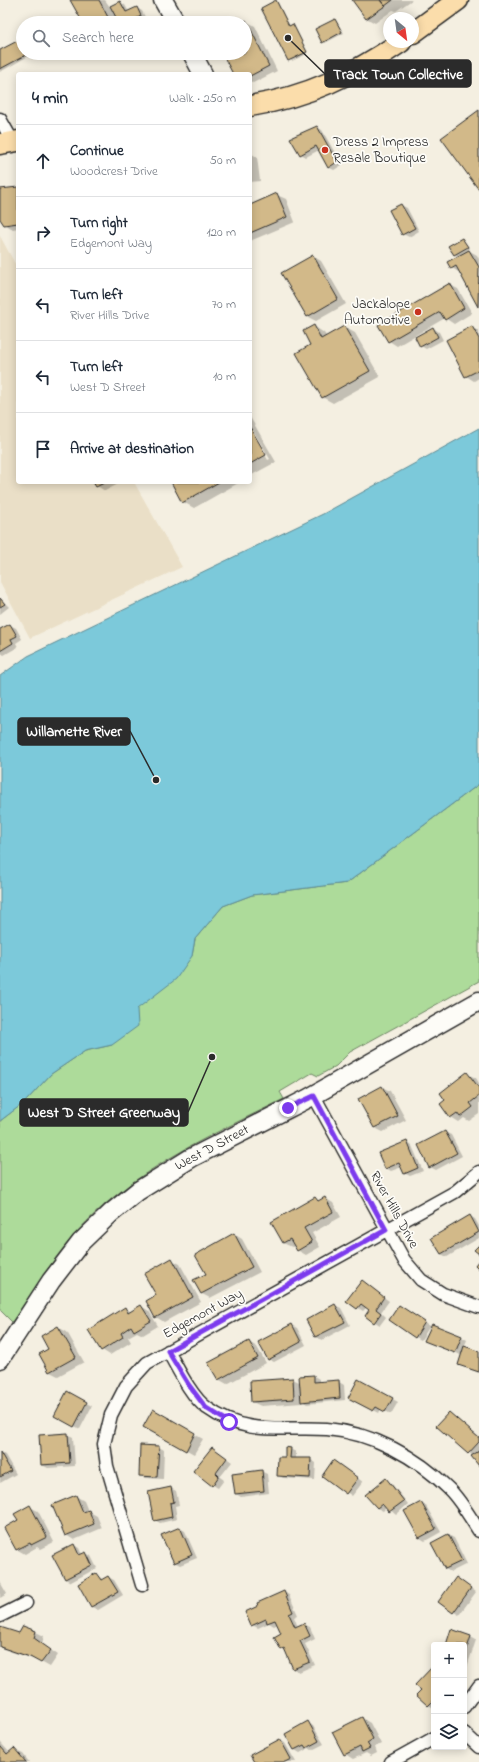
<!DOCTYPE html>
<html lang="en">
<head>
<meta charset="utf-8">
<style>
	:root { --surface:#fff; --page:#f2f2f3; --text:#1f2937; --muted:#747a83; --line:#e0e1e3 }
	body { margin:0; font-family:"Indie Flower",sans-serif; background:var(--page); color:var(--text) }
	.controls { position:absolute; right:12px; bottom:12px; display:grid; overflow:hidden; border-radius:4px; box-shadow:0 2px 10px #0003 }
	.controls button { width:36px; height:36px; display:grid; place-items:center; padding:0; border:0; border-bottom:1px solid var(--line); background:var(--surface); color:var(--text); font:20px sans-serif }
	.compass { position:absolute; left:383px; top:12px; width:36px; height:36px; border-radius:50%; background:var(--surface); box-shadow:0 2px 10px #0003; rotate:151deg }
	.stop { position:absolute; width:12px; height:12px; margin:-9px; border:3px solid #7c3aed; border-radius:50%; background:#fff }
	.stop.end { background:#7c3aed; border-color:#fff; box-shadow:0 1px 4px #0008 }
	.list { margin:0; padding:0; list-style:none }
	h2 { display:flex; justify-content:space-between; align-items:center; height:52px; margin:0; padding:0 16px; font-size:17px }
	h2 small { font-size:13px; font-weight:400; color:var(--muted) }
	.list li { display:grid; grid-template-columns:26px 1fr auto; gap:12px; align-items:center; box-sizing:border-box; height:72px; padding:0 16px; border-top:1px solid var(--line) }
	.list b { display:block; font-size:15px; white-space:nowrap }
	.list p { margin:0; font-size:13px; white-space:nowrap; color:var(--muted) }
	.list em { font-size:13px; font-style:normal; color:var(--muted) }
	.icon { flex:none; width:22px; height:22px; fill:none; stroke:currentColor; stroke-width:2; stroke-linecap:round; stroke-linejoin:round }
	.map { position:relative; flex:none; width:479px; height:1762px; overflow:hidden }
	.search { position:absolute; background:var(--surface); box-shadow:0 2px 10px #0003; left:16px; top:16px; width:236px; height:44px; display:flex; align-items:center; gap:10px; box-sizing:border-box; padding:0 14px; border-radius:22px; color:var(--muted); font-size:15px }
	.panel { position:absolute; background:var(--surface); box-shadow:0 2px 10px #0003; left:16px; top:72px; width:236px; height:412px; border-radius:4px }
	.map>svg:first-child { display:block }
	.built { fill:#eadfc7 }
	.green { fill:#addb9a; stroke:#6c8362 }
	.water { fill:#7cc9da; stroke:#5c8a94 }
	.shadow { fill:#0003 }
	.building { fill:#d2b989; stroke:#2b2b2b }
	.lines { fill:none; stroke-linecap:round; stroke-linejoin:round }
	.street-casing { stroke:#2b2b2b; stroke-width:15 }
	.secondary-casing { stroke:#2b2b2b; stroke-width:21 }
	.primary-casing { stroke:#2b2b2b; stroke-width:23 }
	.street { stroke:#fdfcf7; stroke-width:12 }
	.secondary { stroke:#fdfcf7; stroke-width:18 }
	.primary { stroke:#fbddab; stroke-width:20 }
	.route { stroke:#7c3aed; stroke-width:5 }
	.poi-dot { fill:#c8321e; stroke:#fdfcf7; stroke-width:1.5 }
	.labels { text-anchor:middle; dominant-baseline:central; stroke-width:3.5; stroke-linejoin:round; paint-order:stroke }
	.poi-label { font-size:14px; fill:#2b2b2b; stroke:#fdfcf7; text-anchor:start }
	.street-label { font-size:14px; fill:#2b2b2b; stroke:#fdfcf7 }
	.leader { fill:none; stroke:#2b2b2b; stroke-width:1.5 }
	.callout-dot { fill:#2b2b2b; stroke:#fdfcf7; stroke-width:1.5 }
	.callout { fill:#2b2b2b; stroke:#2b2b2b; stroke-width:1.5 }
	.callout-label { font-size:15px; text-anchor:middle; font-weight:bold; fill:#fff }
</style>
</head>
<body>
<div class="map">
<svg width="479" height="1762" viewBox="0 0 479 1762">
	<rect width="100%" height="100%" fill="#f4efe1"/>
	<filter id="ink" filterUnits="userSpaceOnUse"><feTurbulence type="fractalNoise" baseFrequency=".025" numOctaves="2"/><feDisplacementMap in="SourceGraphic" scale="8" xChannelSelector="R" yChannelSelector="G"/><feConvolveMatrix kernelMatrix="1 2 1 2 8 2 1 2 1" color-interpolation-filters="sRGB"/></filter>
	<g filter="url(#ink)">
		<path class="built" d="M0 236 18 269V482H134L182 567 30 638 0 582Z"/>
		<path class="green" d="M479 784V981L350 1052 336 1066 318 1076 312 1073 280 1092 284 1099C209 1136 132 1170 76 1233 51 1261 33 1292 12 1322L0 1310V1121L25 1102 51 1074 85 1051 112 1045 136 1009 192 956 195 939 223 906 252 895 347 883Z"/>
		<path class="water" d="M479 428V784L347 883 252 895 223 906 195 939 192 956 176 979 137 1009 138 1026 112 1045 85 1051 51 1074 25 1102 0 1121V676L28 656 323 514Z"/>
		<path class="shadow" d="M71 0H105L110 7 120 2 125 5 129 12 137 8 142 11 146 19 138 23H84Z
			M354 0H412L396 11 393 10 375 23 366 18Z
			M276 1 278 3 290 27 293 25 294 26 307 54 292 61 289 60Z
			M335 20 344 33 325 43 323 42Z
			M246 21 255 26 277 71 253 83 250 81V74H234L223 53H245V23H243Z
			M23 39V53H34L0 72V51Z
			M54 53H68L59 59Z
			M317 127 322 130 342 165 334 170 328 167 319 150 306 157 301 154Z
			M250 153 257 157 260 181 250 182Z
			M18 188V228L13 229 4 224 0 217V190Z
			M277 195 286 199 295 222 250 241V206Z
			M401 205 407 208 419 231 409 237 403 234Z
			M462 239 470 249 468 250 477 255 479 259V306L460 273 452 268 458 257 455 254Z
			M313 256 321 261 346 304 316 321 308 317 283 273Z
			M450 285 458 289 472 313 454 324 445 318 397 346 389 341Z
			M314 326 324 333 327 337 344 327 355 333 380 377 333 403 322 397 312 345Z
			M433 328 439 332 443 340 426 349 421 346Z
			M472 328 479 331V378L474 381 466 376Z
			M250 417 276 462 250 476V429L268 460 270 459 250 425Z
			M95 482H122L105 491 97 486Z
			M172 482H240L194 508 183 502Z
			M1 599 9 607 0 614V600Z
			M10 625 16 628 22 639 16 643 18 647 4 655 0 652V630Z
			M467 1074 476 1078 479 1083V1114L469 1121 464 1118 459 1122 451 1117 446 1100Z
			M382 1087 390 1091 406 1120 383 1132 375 1128 360 1099Z
			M445 1132 451 1135 462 1156 436 1170 430 1167Z
			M407 1142 412 1146 423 1171 410 1176 404 1173 402 1167 391 1171 386 1168Z
			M325 1198 333 1203 341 1217 312 1233 320 1247 306 1255 297 1250 295 1246 292 1247 283 1243 315 1199 320 1201Z
			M470 1216 475 1219 479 1226V1238L447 1257 441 1254Z
			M234 1234 242 1239 260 1272 210 1298 202 1294 207 1274Z
			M172 1260 180 1264 201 1302 164 1322 156 1317 157 1296Z
			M367 1285 389 1301 381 1312 386 1317 380 1325 375 1322 371 1309 367 1307 363 1311 348 1301Z
			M335 1305 341 1308 350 1325 322 1340 316 1337 308 1320Z
			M141 1306 149 1311 158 1326 143 1335 137 1332 128 1337 131 1342 110 1355 102 1350 125 1308 131 1312Z
			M405 1310 430 1326 421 1340 416 1337Z
			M292 1325 297 1328 306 1345 274 1362 268 1359Z
			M58 1327 67 1332 84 1362 58 1376 50 1372 40 1355 50 1349Z
			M462 1337 467 1340 464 1347 479 1352V1373L459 1365 462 1356 451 1350 450 1351 431 1344Z
			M249 1342 257 1347 266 1363 227 1384 218 1379Z
			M314 1376 319 1379V1383L339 1382 344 1385 345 1400 307 1404 302 1401V1403L261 1406 252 1402 293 1379 301 1383Z
			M359 1380 398 1402 391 1414 381 1409 379 1413 350 1397Z
			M67 1393 92 1406 80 1429 55 1415Z
			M153 1411 203 1439 194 1454 144 1426Z
			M449 1413 479 1437V1465L473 1456 438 1426Z
			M67 1434 73 1437 75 1466 48 1468 42 1465Z
			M141 1446 159 1447 164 1450 163 1479 145 1478 140 1475Z
			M290 1449 296 1452V1459H310L316 1463 315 1480 283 1478 278 1475Z
			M217 1451 232 1462 220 1477 224 1480 218 1488 213 1485Z
			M0 1452 5 1455 16 1474 0 1483Z
			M339 1465 363 1482 352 1496 324 1476Z
			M261 1471 267 1474 269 1493 241 1497 236 1494Z
			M386 1480 391 1483 408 1504 396 1515 387 1507 383 1511 377 1508Z
			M171 1488 176 1491 179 1505 175 1506 177 1519 160 1523 155 1520Z
			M76 1496 84 1501 88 1511 97 1516 102 1528 74 1540 66 1535Z
			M421 1503 426 1506 441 1532 425 1541 420 1538 405 1512Z
			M30 1507 38 1511 54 1542 40 1549 37 1547 25 1554 16 1549 19 1521Z
			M180 1528 185 1531 197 1558 180 1565 174 1562Z
			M448 1535 454 1538 467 1564 451 1572 445 1569Z
			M74 1545 79 1548 82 1555 86 1553 91 1556 97 1568 71 1582 65 1579Z
			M96 1574 103 1580 108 1577 114 1580 123 1595 98 1610 92 1607 79 1584Z
			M461 1581 476 1592 459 1615 454 1612Z
			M0 1582 7 1594 0 1598Z
			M284 1592 289 1595 298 1615 294 1617 298 1627 304 1624 310 1627 315 1639 305 1644 315 1665 299 1672 294 1669 287 1652 281 1649 283 1634 278 1624 274 1626 269 1623 258 1628 252 1625Z
			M0 1628 19 1634 24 1628 36 1632 44 1636 42 1644 58 1655 50 1667 39 1661 3 1649 0 1647Z
			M471 1637 476 1640 466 1670H464V1645H447Z
			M434 1667V1708L428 1705 422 1690 416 1685Z
			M362 1718 370 1723 381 1744 375 1747 377 1753 371 1756 366 1753 353 1759 345 1754Z
			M308 1723 313 1726 324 1744 312 1750 309 1748 300 1753 295 1750 286 1735Z
			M280 1740 285 1743 296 1762H255Z
			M0 1742 10 1753 14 1750 23 1754 29 1762H0Z"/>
		<path class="building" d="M70 0H99L111 23H83Z
			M276 0 289 26 293 24 307 52 288 61 261 8Z
			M352 0H380L385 6 366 19Z
			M380 0H393L385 6Z
			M120 1 126 12 137 7 141 16 128 23H119L110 6Z
			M335 19 342 32 322 43 315 29Z
			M246 20 269 66 250 76V74H233L222 53H245V23H241Z
			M23 38V53H30L0 69V50Z
			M53 53H65L55 58Z
			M479 110V190L441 138Z
			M317 126 337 162 328 168 316 146 300 155 290 138Z
			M18 187V223L4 225 0 219V189Z
			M277 193 287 217 250 233V205Z
			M401 204 415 228 402 235 389 210Z
			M462 238 468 247 454 255 448 246Z
			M469 250 479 267 478 307 456 266 451 269 447 262Z
			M313 255 338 299 307 317 281 273Z
			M450 283 464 308 445 320 440 312 388 342 378 325Z
			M314 325 321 339 344 326 370 371 322 398 296 353 310 345 303 331Z
			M472 326 479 339V370L465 377 446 340Z
			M433 327 438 337 420 347 415 337Z
			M250 427 266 455 250 464Z
			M93 482H106L96 487Z
			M171 482H219L182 503Z
			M0 598 5 604 0 607Z
			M10 624 17 636 11 639 13 643 0 651V629Z
			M467 1072 479 1088V1096L470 1103 473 1107 460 1117 457 1113 450 1118 440 1104 445 1100 440 1093Z
			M382 1086 398 1116 374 1128 358 1099Z
			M445 1131 457 1153 429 1168 418 1145Z
			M407 1141 418 1168 404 1174 399 1163 385 1169 378 1153Z
			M315 1197 318 1201 325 1197 333 1212 304 1228 312 1242 297 1251 290 1239 283 1243 271 1222Z
			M470 1215 479 1232 441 1254 431 1238Z
			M234 1233 252 1267 201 1294 193 1280 206 1274 195 1255Z
			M479 1245V1254L474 1250Z
			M172 1258 193 1297 155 1318 146 1301 156 1295 144 1274Z
			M479 1260V1269L475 1265Z
			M362 1280 384 1297 376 1309 381 1313 374 1323 365 1316 369 1310 361 1304 357 1309 346 1301Z
			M335 1304 345 1322 315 1337 306 1320Z
			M141 1305 151 1321 134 1331 131 1326 121 1333 123 1337 101 1351 88 1330 125 1307 128 1313Z
			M399 1305 425 1322 415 1338 389 1320Z
			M292 1324 301 1342 268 1360 258 1342Z
			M432 1324 462 1336 455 1353 424 1341Z
			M58 1326 76 1357 49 1372 39 1354 48 1349 41 1336Z
			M249 1341 258 1358 218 1380 208 1363Z
			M464 1346 479 1351V1372L458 1365Z
			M314 1375V1382L339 1380 340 1398 301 1402 299 1376Z
			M293 1378 294 1399 251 1402 250 1381Z
			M358 1379 393 1398 385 1412 376 1407 373 1411 348 1398Z
			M67 1391 87 1402 74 1427 54 1416Z
			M153 1409 195 1433 186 1451 143 1427Z
			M449 1412 479 1438V1442L468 1454 436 1426Z
			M68 1433 70 1463 41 1465 39 1435Z
			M140 1445 159 1446 157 1477 139 1476Z
			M212 1447 227 1458 216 1473 219 1476 212 1486 193 1471Z
			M285 1447 291 1448 290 1458H311L310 1478 277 1476 278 1457H285Z
			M479 1451V1466L471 1456Z
			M0 1452 11 1471 0 1477Z
			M333 1460 358 1478 346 1494 322 1476Z
			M262 1470 264 1491 235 1494 232 1474Z
			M386 1478 404 1501 389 1512 382 1504 377 1508 365 1495Z
			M171 1487 174 1502 170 1503 172 1517 154 1521 148 1492Z
			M76 1495 83 1512 89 1510 94 1524 65 1536 52 1505Z
			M421 1502 436 1529 419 1538 404 1511Z
			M30 1505 47 1537 31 1545 30 1543 16 1550 4 1528 18 1520 14 1514Z
			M180 1527 192 1555 174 1563 161 1535Z
			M448 1534 462 1561 445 1569 431 1543Z
			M74 1544 79 1555 86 1552 92 1565 65 1579 52 1555Z
			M96 1573 101 1580 108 1576 118 1592 91 1607 78 1584Z
			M456 1577 471 1588 453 1613 438 1602Z
			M284 1591 293 1612 289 1614 295 1627 304 1623 310 1636 300 1641 310 1662 293 1669 284 1648 281 1650 274 1637 281 1633 275 1620 267 1623 266 1619 251 1626 245 1612 258 1606 257 1603Z
			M23 1626 36 1631 34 1638 51 1650 41 1663 30 1657 0 1647V1627L19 1633Z
			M451 1629 471 1636 464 1658V1645H446Z
			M433 1666 434 1700 428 1706 416 1695 421 1690 415 1685Z
			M362 1717 373 1739 367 1743 370 1748 362 1752 360 1747 344 1755 332 1732Z
			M308 1721 319 1741 306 1748 304 1745 294 1750 285 1734Z
			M280 1739 291 1759 285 1762H254L250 1755Z
			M0 1746 7 1754 14 1748 26 1762H0Z"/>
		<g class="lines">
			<g class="street-casing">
				<path id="street" d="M0 119 13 142
					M314 1096 404 1260 421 1280 443 1294 479 1307
					M168 1351C177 1367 192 1398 207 1408 247 1437 282 1426 327 1429 373 1433 417 1457 449 1489 461 1501 470 1517 479 1531
					M142 1585 107 1466 104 1444 111 1415 126 1386 147 1363 455 1192 479 1172
					M0 1616 26 1603
					M464 1707 479 1686
					M464 1733 479 1747
					M391 1762 434 1738"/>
			</g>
			<g class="secondary-casing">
				<path id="secondary" d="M163 0 176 23
					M192 53 203 74
					M0 1359 51 1281 81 1242 111 1213 138 1191 191 1158 307 1099 479 1001"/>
			</g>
			<g class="primary-casing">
				<path id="primary" d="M413 33 458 0
					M250 106C307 97 353 75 401 42
					M0 144 18 141"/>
			</g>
			<use href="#street" class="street"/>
			<use href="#secondary" class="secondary"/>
			<use href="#primary" class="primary"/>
		</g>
	</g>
	<g class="lines" filter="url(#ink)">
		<path class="route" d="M229 1422 206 1408 188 1384 168 1351 386 1230 314 1096 288 1108"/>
	</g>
	<g class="poi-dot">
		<circle cx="325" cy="150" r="4"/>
		<circle cx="418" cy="312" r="4"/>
	</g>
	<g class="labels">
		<g class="poi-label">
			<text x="333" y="142">Dress 2 Impress<tspan x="333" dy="16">Resale Boutique</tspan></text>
			<text x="410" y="304" text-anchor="end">Jackalope<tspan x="410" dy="16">Automotive</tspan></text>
		</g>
		<g class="street-label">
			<text transform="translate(212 1148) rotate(-28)">West D Street</text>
			<text transform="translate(394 1210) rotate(61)">River Hills Drive</text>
			<text transform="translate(203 1314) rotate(-29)">Edgemont Way</text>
		</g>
	</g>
	<path class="leader" d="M288 38L325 74M156 780L130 731M212 1057L188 1112"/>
	<g class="callout-dot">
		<circle cx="288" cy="38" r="4"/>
		<circle cx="156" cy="780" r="4"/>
		<circle cx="212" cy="1057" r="4"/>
	</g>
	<g class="callout">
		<rect x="325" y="60" width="146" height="27" rx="4"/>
		<rect x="18" y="718" width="112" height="27" rx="4"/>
		<rect x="20" y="1099" width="168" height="27" rx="4"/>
	</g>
	<g class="callout-label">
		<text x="398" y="79">Track Town Collective</text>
		<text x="74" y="736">Willamette River</text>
		<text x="104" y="1117">West D Street Greenway</text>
	</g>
</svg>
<div class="controls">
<button>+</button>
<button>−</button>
<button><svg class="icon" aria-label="layers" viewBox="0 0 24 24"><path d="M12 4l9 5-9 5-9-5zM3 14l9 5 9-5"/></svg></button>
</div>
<svg class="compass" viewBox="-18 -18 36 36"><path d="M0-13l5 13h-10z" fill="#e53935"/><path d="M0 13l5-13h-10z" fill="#747a83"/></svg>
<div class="stop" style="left:229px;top:1422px"></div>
<div class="stop end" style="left:288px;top:1108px"></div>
<div class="search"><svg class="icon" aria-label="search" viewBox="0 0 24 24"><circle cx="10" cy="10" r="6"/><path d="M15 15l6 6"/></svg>Search here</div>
<section class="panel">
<h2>4 min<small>Walk · 250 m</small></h2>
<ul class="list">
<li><svg class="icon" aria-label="ahead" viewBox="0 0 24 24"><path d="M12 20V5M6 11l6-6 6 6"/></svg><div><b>Continue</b><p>Woodcrest Drive</p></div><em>50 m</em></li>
<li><svg class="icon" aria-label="right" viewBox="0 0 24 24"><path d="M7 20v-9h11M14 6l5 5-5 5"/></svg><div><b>Turn right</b><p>Edgemont Way</p></div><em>120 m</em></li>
<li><svg class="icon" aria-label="left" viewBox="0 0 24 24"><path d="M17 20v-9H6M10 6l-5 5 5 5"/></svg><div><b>Turn left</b><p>River Hills Drive</p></div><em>70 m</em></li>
<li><svg class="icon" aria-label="left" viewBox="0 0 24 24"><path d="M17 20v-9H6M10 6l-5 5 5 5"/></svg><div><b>Turn left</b><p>West D Street</p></div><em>10 m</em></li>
<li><svg class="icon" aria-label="arrive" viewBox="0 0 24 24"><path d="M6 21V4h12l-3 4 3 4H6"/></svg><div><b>Arrive at destination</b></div></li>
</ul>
</section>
</div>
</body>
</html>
